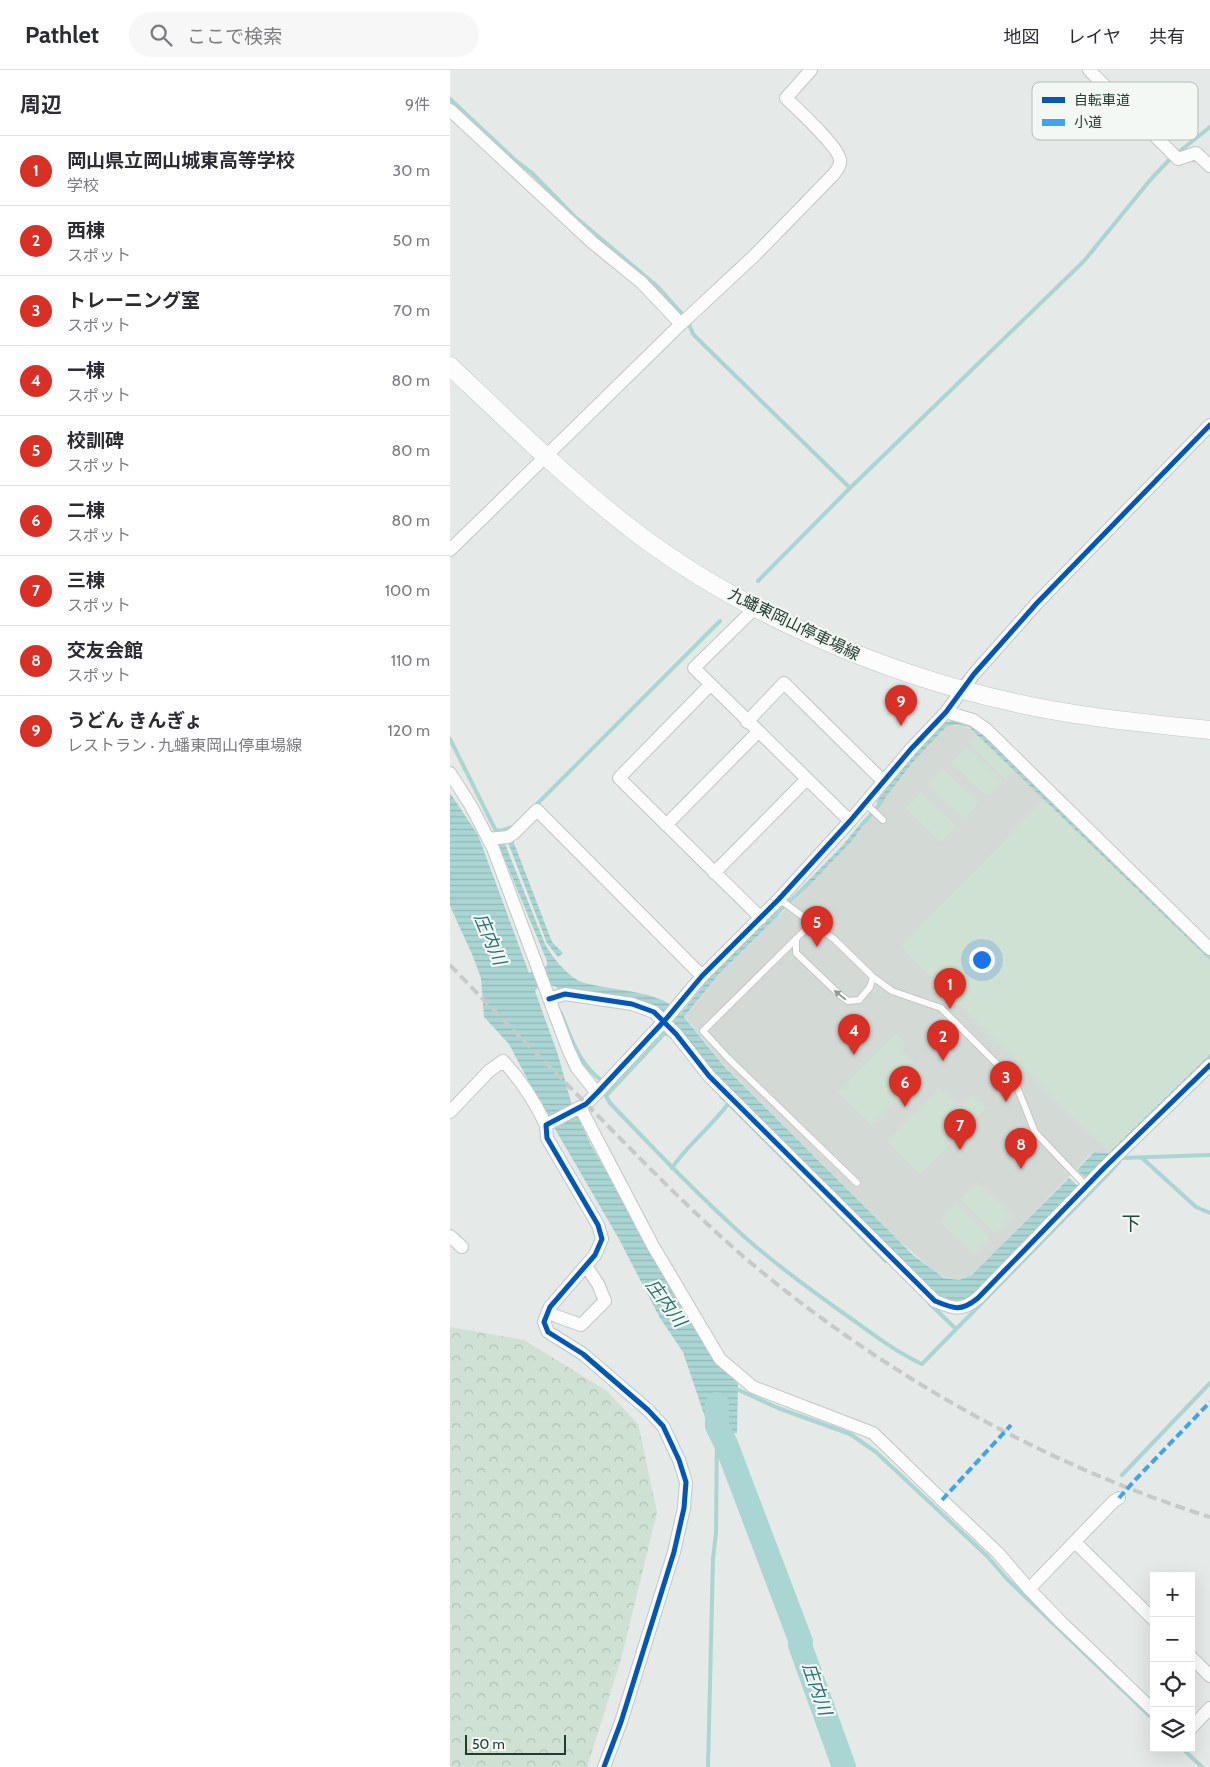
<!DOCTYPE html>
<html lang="ja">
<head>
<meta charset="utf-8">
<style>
	:root { --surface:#fff; --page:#f7f7f7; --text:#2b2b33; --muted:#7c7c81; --line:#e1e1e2; --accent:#d93025 }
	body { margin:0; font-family:Cabin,"Noto Sans JP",sans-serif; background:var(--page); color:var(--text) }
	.controls { position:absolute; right:15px; bottom:15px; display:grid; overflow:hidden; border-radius:0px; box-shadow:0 5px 20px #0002 }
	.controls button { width:45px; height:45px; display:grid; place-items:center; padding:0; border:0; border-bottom:1px solid var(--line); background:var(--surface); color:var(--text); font:25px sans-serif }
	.scale { position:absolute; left:15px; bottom:12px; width:101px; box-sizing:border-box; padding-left:5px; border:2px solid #243b31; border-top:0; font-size:14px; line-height:18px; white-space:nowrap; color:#243b31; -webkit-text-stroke:4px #f3f8f4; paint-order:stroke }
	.you { position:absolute; left:531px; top:889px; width:18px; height:18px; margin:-12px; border:4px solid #fff; border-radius:50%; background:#1a73e8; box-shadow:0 0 0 8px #1a73e833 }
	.badge { display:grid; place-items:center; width:32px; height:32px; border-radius:50%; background:var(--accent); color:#fff; font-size:16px; font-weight:700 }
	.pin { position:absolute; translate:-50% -41px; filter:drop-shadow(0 1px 2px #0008) }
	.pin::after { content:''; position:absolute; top:26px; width:18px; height:15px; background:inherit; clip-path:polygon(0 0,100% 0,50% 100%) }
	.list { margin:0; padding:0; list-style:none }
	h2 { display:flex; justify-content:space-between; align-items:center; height:65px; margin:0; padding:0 20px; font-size:21px }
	h2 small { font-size:16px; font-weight:400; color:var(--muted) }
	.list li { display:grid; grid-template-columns:32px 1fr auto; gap:15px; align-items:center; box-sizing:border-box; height:70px; padding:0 20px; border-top:1px solid var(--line) }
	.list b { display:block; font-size:19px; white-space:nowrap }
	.list p { margin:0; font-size:16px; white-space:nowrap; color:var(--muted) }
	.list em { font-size:16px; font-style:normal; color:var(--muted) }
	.icon { flex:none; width:28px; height:28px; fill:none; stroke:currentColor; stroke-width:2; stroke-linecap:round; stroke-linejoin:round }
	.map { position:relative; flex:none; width:760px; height:1697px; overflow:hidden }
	header { display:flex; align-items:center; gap:30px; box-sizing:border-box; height:70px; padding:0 25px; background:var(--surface); border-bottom:1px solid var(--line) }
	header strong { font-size:24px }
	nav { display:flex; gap:28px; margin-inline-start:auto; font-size:18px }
	.search { width:350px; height:45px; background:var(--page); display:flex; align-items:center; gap:12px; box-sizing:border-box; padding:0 18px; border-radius:28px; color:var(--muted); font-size:19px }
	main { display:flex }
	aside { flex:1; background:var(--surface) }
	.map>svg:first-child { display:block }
	.built { fill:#d3dad6 }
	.forest { fill:url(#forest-crowns) }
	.garden { fill:#cfe1d2 }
	.water { fill:url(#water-rules) }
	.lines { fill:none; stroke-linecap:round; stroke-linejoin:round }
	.stream { stroke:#a9d5d3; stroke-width:4 }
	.river { stroke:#a9d5d3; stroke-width:24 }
	.service-casing { stroke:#c2c6c4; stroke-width:8 }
	.minor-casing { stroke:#c2c6c4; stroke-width:14 }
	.secondary-casing { stroke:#c0c7c4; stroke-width:19 }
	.service { stroke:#fbfcfb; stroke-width:6 }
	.minor { stroke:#fbfcfb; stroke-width:12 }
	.secondary { stroke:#fbfcfb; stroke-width:18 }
	.rail { stroke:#c7cac9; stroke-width:4; stroke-dasharray:10 5; stroke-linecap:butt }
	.quiet { stroke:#3ea4eb; stroke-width:4; stroke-dasharray:8 4; stroke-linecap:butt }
	.cycleway-casing { stroke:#f3f8f4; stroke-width:8 }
	.cycleway { stroke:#0057b8; stroke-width:5 }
	.oneway { fill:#909c96 }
	.labels { text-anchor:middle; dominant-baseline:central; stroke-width:4.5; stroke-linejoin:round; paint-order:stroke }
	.street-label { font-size:16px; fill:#243b31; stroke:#f3f8f4 }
	.water-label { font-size:18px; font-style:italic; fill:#237272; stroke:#f3f8f4 }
	.quarter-label { font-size:19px; fill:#214b3a; stroke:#f3f8f4 }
	.key { fill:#f3f8f4; stroke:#b5bfba; stroke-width:1 }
	.key-label { font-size:14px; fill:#243b31 }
</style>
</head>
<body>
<header>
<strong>Pathlet</strong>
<div class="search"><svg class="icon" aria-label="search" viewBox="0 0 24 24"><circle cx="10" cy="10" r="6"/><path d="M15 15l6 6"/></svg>ここで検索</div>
<nav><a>地図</a><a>レイヤ</a><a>共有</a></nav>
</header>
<main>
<aside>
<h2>周辺<small>9件</small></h2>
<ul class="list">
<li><span class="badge">1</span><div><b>岡山県立岡山城東高等学校</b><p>学校</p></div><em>30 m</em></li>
<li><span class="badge">2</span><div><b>西棟</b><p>スポット</p></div><em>50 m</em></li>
<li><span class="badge">3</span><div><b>トレーニング室</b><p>スポット</p></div><em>70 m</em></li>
<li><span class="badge">4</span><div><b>一棟</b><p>スポット</p></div><em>80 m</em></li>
<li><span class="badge">5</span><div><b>校訓碑</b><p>スポット</p></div><em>80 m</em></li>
<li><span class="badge">6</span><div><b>二棟</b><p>スポット</p></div><em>80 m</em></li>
<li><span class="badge">7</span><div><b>三棟</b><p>スポット</p></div><em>100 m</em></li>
<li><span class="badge">8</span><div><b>交友会館</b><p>スポット</p></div><em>110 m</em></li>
<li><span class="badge">9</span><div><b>うどん きんぎょ</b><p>レストラン · 九蟠東岡山停車場線</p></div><em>120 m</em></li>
</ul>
</aside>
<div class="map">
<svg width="760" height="1697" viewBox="0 0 760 1697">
	<defs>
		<pattern id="forest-crowns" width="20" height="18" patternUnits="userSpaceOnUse" patternTransform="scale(1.25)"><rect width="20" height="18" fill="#cfe1d2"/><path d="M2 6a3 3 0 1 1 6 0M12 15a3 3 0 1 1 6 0" fill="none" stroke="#b2c2b5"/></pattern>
		<pattern id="water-rules" width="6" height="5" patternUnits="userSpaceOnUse" patternTransform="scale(1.25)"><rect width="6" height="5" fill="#a9d5d3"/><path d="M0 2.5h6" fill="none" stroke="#91b8b6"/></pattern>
	</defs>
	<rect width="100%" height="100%" fill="#e5e9e7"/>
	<path class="built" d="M497 656H513L523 660 760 890V983L657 1083 643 1082 532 1196 522 1205 508 1210 494 1207 486 1203 445 1167 272 993 235 947 270 903 355 820 401 772 463 692Z"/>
	<path class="forest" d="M0 1257 74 1270 157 1321 188 1354 207 1442 171 1589 137 1697H0Z"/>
	<path class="garden" d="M528 665 564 700 555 709 519 673Z
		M516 677 552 711 537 727 501 692Z
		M493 699 529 733 514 749 478 714Z
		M471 723 506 757 491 772 456 738Z
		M594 730 760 891V983L676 1065 657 1080 451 877Z
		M445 964 455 973 450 979 473 1002 422 1055 388 1023Z
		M489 1018 510 1038 522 1026 536 1038 470 1104 437 1072Z
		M527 1112 562 1146 545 1163 511 1129Z
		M506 1134 540 1168 524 1184 490 1151Z"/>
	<path class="water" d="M508 650 522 654 760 885V890L519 657 507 655 497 656 463 692 430 735 426 732 460 689 484 663 496 652Z
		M0 723 28 765 79 903 97 896V891L47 771 53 769 95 874C102 887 115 903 129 911 133 913 139 914 144 915 170 921 213 922 231 943L265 901 326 842 329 845 270 903 234 947 273 995 464 1186 494 1208 509 1210 522 1205 619 1108 629 1117 519 1231 509 1234 490 1227 266 1005 211 943 112 921 104 916 88 917 85 921 108 985 121 1032 141 1075 219 1211 267 1292 288 1314 287 1363 261 1365 233 1282 210 1248 169 1169 90 1033 59 974 34 947 31 908 22 884 0 836Z
		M415 748 417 751 401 772 355 820 352 817 393 775Z
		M62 768 102 872 113 883 108 887 97 873 57 770Z
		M760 984V989L637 1110 627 1100 644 1082 658 1083Z"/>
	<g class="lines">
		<path class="stream" d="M0 29 65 90 82 103 124 146 208 217 234 246
			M238 252 243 264 254 275 400 418
			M308 511 400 418 634 191 701 109 720 89 760 57
			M0 669 48 765
			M84 737 270 551
			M414 753 432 731
			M46 760 50 761 63 757
			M324 846 357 815
			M111 943C121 968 129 994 152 1011L154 1009
			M221 967 219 964H214L156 1026 160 1033C205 1080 250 1127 298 1170 327 1195 358 1218 389 1240 416 1259 442 1280 472 1294L656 1106 669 1092
			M271 1026 436 1191
			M670 1088 760 1085
			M692 1088 746 1137 760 1143
			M222 1098C238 1074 261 1057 278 1034
			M480 1234 506 1259
			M284 1318 328 1338 400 1364 426 1382 537 1486 557 1509 704 1650
			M672 1405 760 1313
			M732 1678 752 1697
			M258 1697 263 1489 266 1463 267 1359"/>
		<path class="river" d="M267 1334V1356L276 1374 351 1572 350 1575 394 1697"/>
		<g class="service-casing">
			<path id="service" d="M415 733 433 750
				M329 829 384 869 423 907 442 921 491 938 565 1012 585 1062 636 1116
				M362 853 346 869V883L390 925 398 931 409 930 420 917 423 907
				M346 869 253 961 278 988 407 1113"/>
		</g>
		<g class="minor-casing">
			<path id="minor" d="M639 0 728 89 746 83 760 96
				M0 40 143 173 191 212 231 254
				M0 480 231 254 305 185 384 104C387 100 391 95 390 90 389 77 347 39 336 28L361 0
				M305 538 244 598 400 751
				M260 615 169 708 311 848
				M496 642 523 650 537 660 760 879
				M297 652 334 613 433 711
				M0 703 21 736 43 778 118 979 127 998 147 1023
				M216 755 308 662
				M38 769 58 767 64 763 87 740 252 906
				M264 803 357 709
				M99 929 115 924 182 934 204 942 226 964 259 1006 485 1231C504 1239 511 1242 528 1228L654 1098 760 995
				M130 1037 203 1176 270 1289 303 1317 423 1363 492 1430 548 1483 579 1519 611 1552 704 1641
				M0 1042 39 1001 53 991C70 1009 85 1032 96 1055
				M0 1166 12 1177
				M98 1241 106 1246 131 1255 155 1231 148 1214 136 1196
				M625 1472 704 1550
				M579 1519 664 1431 669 1428
				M741 1587 760 1606
				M741 1658 760 1638
				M154 1697 171 1652 224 1482 234 1438 236 1412 229 1390 213 1356 198 1340 133 1284 98 1262 94 1252 100 1237 145 1185 152 1169 148 1155 97 1068 96 1055 136 1034 147 1023 216 949 252 906 329 829 400 751 461 679 496 642 524 604 587 533 760 355"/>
		</g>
		<g class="secondary-casing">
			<path id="secondary" d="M0 296C60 353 119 411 184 461 290 542 433 604 562 632 627 647 694 653 760 660"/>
		</g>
		<use href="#service" class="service"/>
		<use href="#minor" class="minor"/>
		<use href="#secondary" class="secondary"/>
		<path class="rail" d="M0 895C53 950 107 1004 161 1059 204 1103 248 1147 295 1188 430 1302 592 1394 760 1447"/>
		<path class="quiet" d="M669 1428 686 1409 760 1332
			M492 1430 561 1355"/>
		<g class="cycleway-casing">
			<path id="cycleway" d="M99 929 115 924 182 934 204 942 226 964 259 1006 485 1231C504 1239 511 1242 528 1228L654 1098 760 995
				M154 1697 171 1652 224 1482 234 1438 236 1412 229 1390 213 1356 198 1340 133 1284 98 1262 94 1252 100 1237 145 1185 152 1169 148 1155 97 1068 96 1055 136 1034 147 1023 216 949 252 906 329 829 400 751 461 679 496 642 524 604 587 533 760 355"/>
		</g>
		<use href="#cycleway" class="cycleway"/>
	</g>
	<defs><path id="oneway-solid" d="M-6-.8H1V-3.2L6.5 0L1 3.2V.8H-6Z" transform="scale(1.25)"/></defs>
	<use class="oneway" href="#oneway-solid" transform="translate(390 925) rotate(-141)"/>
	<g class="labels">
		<g class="street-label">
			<text transform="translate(344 554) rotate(26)">九蟠東岡山停車場線</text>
		</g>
		<g class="water-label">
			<text transform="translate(40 869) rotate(67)">庄内川</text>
			<text transform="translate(216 1233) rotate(54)">庄内川</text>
			<text transform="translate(367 1619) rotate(71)">庄内川</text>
		</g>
		<g class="quarter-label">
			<text x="681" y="1153">下</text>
		</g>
	</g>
	<rect x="582" y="12" width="166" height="58" rx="8" class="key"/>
	<rect x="592" y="27" width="23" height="6" fill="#0057b8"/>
	<rect x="592" y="49" width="23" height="7" fill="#3ea4eb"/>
	<g class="key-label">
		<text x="624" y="35">自転車道</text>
		<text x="624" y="57">小道</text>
	</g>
</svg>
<div class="controls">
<button>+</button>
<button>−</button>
<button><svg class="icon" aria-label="locate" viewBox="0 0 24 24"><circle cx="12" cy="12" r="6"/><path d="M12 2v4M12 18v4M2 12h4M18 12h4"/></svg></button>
<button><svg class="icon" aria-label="layers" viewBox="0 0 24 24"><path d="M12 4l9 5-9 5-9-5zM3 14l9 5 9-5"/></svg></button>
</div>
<div class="scale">50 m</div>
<div class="you"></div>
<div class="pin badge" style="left:500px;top:939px">1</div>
<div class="pin badge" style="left:493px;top:991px">2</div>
<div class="pin badge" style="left:556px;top:1032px">3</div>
<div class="pin badge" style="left:404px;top:985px">4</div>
<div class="pin badge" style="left:367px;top:877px">5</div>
<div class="pin badge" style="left:455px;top:1037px">6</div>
<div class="pin badge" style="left:510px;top:1080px">7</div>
<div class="pin badge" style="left:571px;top:1099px">8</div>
<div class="pin badge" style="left:451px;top:656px">9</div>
</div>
</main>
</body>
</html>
